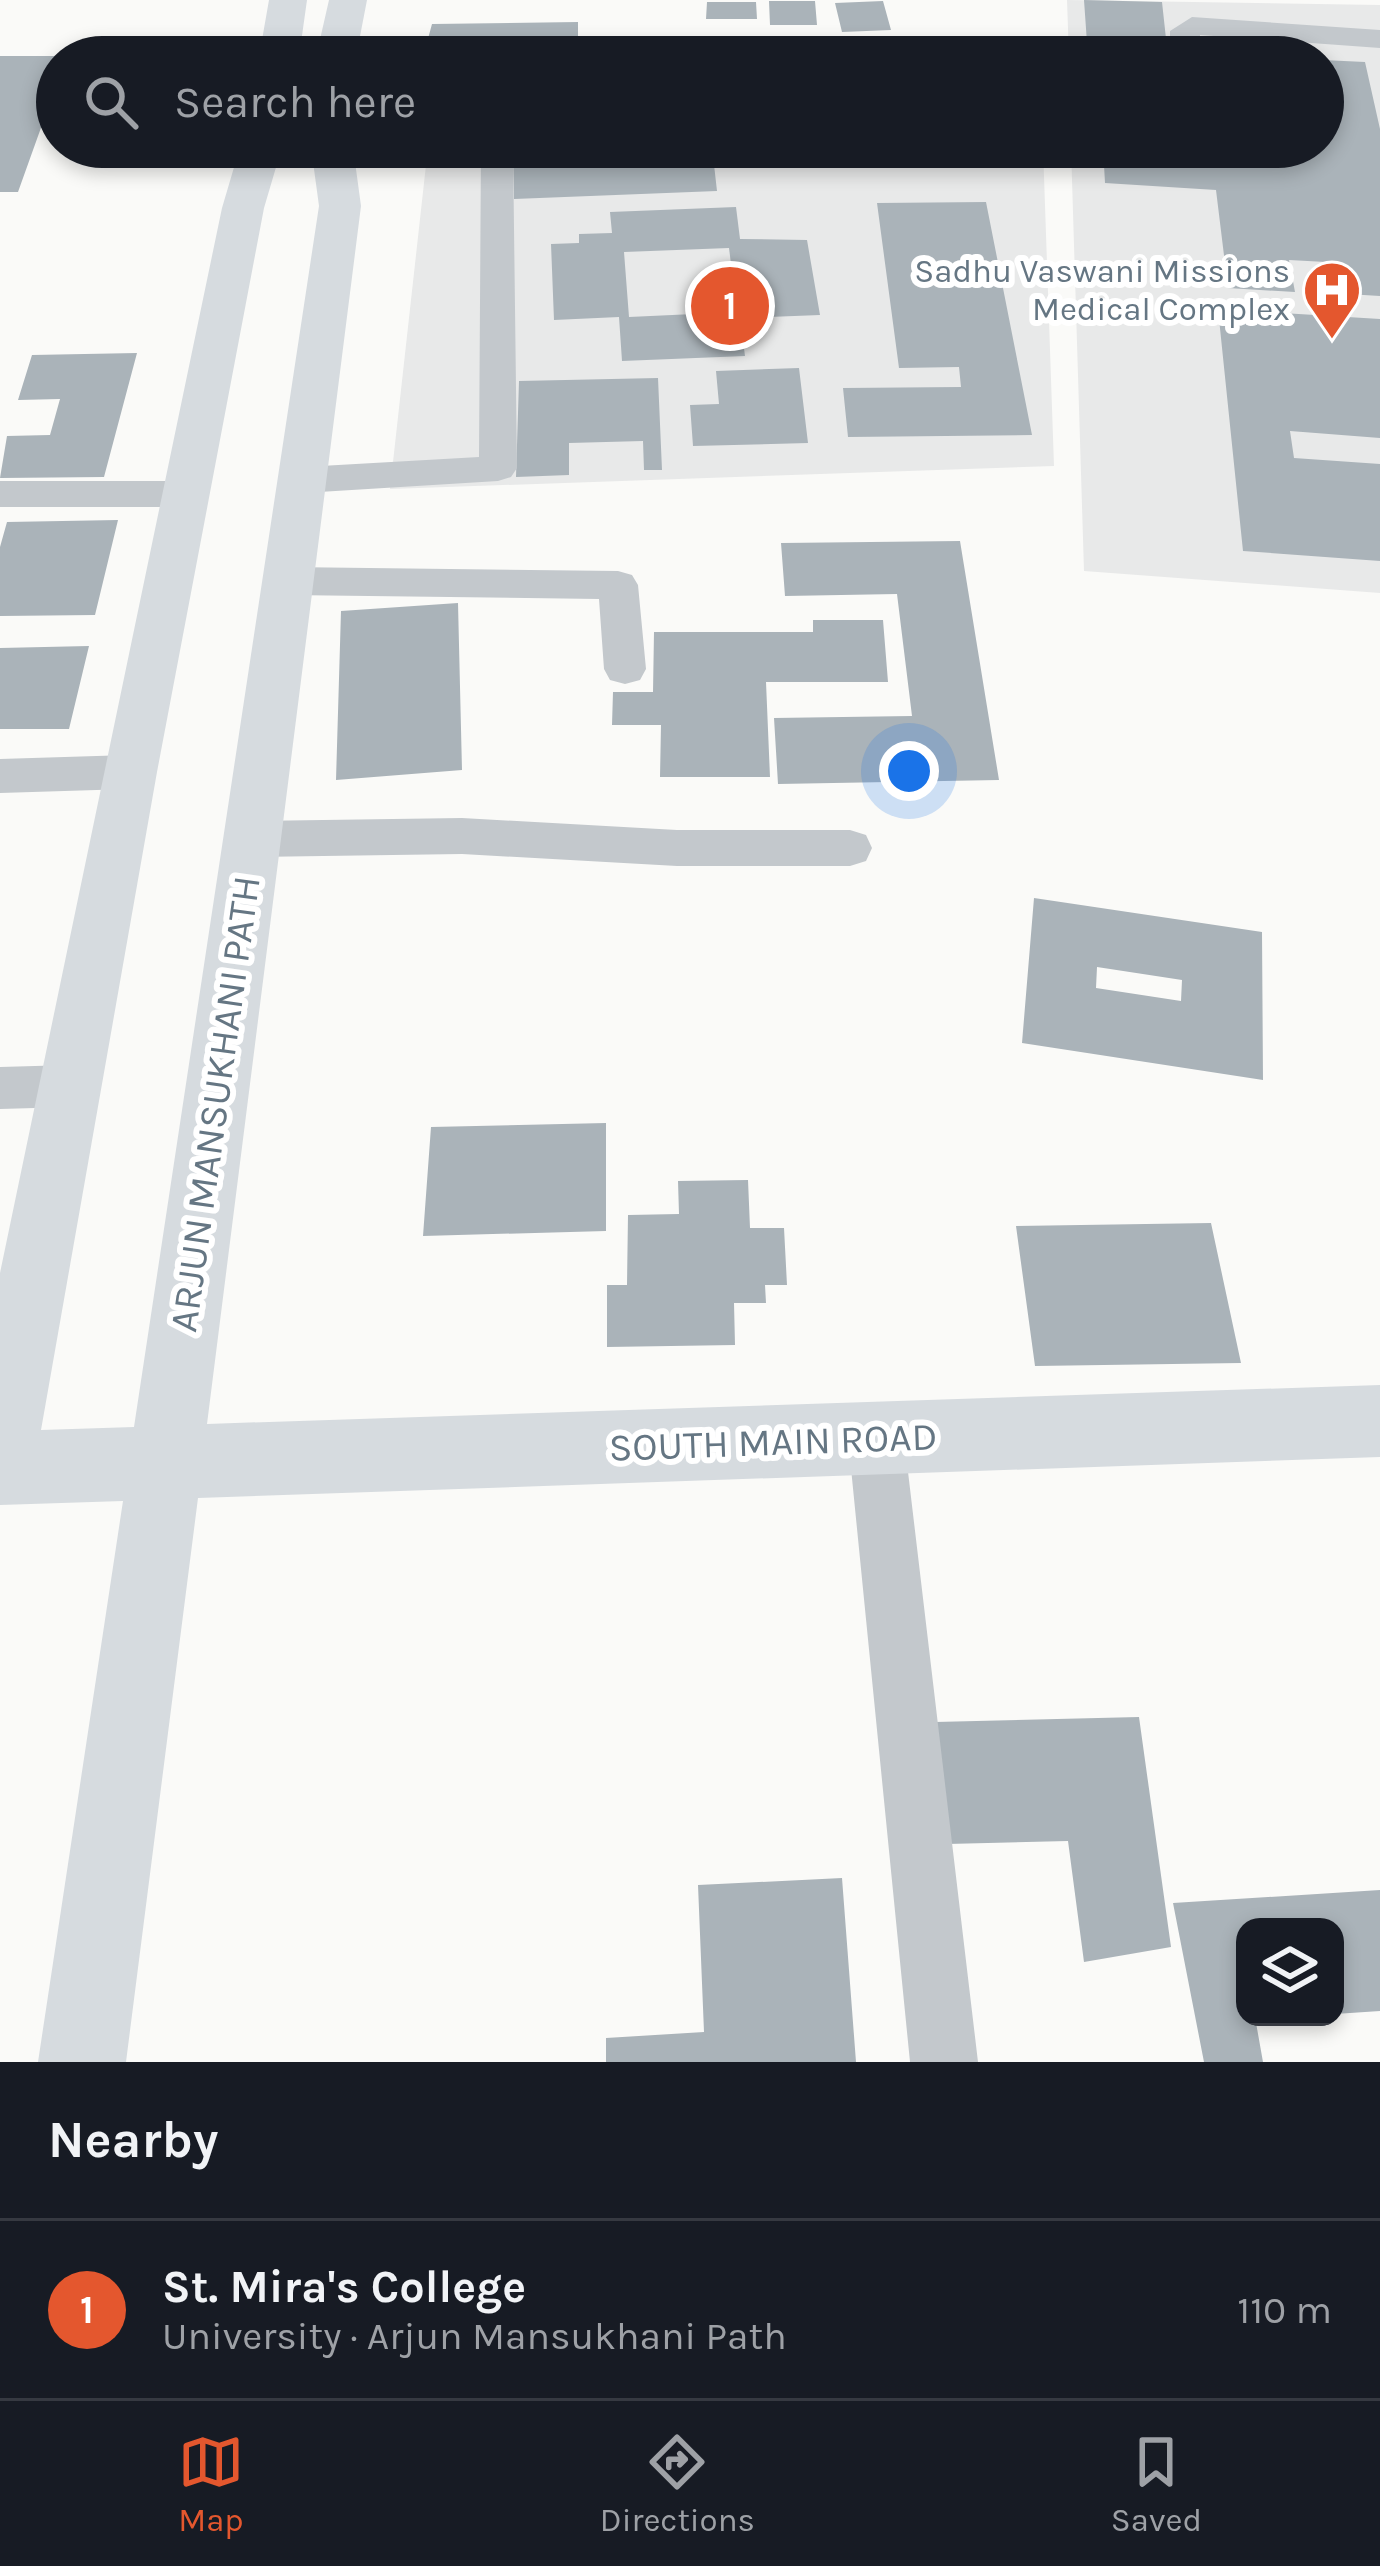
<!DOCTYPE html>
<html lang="en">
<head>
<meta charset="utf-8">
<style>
	:root { --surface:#171b24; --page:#20242c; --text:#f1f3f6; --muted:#9ea1a6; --line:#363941; --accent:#e4572e }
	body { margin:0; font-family:Karla,sans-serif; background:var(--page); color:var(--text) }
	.controls { position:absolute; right:36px; bottom:36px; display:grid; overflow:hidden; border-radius:24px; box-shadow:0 6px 18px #0003 }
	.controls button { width:108px; height:108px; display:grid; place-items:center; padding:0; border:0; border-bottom:3px solid var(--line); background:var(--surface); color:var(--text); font:60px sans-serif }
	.you { position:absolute; left:909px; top:771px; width:42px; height:42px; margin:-30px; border:9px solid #fff; border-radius:50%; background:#1a73e8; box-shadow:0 0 0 18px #1a73e833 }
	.badge { display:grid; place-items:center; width:78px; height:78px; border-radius:50%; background:var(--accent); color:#fff; font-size:39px; font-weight:700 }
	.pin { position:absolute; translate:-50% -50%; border:6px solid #fff; box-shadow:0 3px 12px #0006 }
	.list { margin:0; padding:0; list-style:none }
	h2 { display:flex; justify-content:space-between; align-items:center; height:156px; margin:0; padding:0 48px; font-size:51px }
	h2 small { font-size:39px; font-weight:400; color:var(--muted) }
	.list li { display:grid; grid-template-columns:78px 1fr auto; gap:36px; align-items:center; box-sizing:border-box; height:180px; padding:0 48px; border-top:3px solid var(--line) }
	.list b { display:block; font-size:45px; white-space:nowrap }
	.list p { margin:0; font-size:39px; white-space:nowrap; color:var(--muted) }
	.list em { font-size:39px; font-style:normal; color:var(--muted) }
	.icon { flex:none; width:66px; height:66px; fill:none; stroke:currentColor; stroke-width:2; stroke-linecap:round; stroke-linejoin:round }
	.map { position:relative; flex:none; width:1380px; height:2062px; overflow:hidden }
	.search { position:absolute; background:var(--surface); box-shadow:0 6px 18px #0003; left:36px; right:36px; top:36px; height:132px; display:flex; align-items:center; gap:30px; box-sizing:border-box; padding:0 42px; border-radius:66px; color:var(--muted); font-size:45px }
	.sheet { height:336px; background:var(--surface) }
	nav { display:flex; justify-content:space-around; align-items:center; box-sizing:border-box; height:168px; border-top:3px solid var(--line); background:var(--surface); font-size:33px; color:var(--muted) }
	nav a { display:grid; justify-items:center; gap:6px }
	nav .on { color:var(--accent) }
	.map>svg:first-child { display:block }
	.built { fill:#e8e9e9 }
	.building { fill:#aab3b9; fill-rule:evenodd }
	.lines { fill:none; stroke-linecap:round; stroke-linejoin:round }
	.minor { fill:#c3c8cc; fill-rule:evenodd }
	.major { fill:#d6dbdf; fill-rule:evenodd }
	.labels { text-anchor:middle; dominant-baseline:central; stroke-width:12; stroke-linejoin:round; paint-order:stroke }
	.far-poi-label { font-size:33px; fill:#657683; stroke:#fff; text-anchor:end }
	.street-label { font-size:39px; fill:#657683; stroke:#fff }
</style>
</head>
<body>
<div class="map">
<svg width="1380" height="2062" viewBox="0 0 1380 2062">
	<rect width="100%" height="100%" fill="#fafaf8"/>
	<path class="built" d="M1067 0 1380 5V593L1084 571 1071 147H1323V57H1069Z
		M428 147H1043L1054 466 390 489Z"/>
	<path class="building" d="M1084 0 1162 2 1168 57H1088Z
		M769 1H815L817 25H770Z
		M883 1 891 30 842 32 835 3Z
		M707 2H756L757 19H706Z
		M578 22V57H539L541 46 467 44 464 57H423L432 24Z
		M953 44 1052 52V57H951Z
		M0 56H57V83L18 192H0Z
		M1323 60 1365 62 1380 129V296L1331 293 1326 262 1289 260 1295 292 1228 288 1216 190 1105 183 1103 147H1323Z
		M513 147H712L717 191 514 199Z
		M986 202 1032 435 848 437 843 388 961 387 959 367 899 368 877 203Z
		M736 207 740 239 807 240 820 315 740 318 745 356 622 361 619 317 554 320 551 244 579 243V234L612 233 610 212ZM729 248 737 312 629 317 624 252Z
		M1218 309 1380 319V438L1290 431 1294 458 1380 464V561L1243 551Z
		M137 353 104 477 0 478 7 436 50 435 60 399 18 400 32 355Z
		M799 368 808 443 693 446 690 405 719 404 716 371Z
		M658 378 662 470H644L643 441 569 443V475L516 477 519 381Z
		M118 520 95 615 0 616V547L7 522Z
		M960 541 999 780 778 784 774 718 912 716 897 594 785 596 781 543Z
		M458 603 462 770 336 780 341 611Z
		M813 620H883L888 682H766L770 777H660L661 725H612L613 692H653L654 632H813Z
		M89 646 69 729H0V648Z
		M1034 898 1262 932 1263 1080 1022 1043ZM1097 967 1182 980 1181 1001 1096 988Z
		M606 1123V1231L423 1236 431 1127Z
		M748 1180 750 1228H784L787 1285H765L766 1303H734L735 1345 607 1347V1285H627L628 1215 679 1214 678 1181Z
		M1211 1223 1241 1363 1035 1366 1016 1226Z
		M1139 1717 1171 1947 1084 1962 1068 1841 947 1844 935 1722Z
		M842 1878 856 2062H606V2038L704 2032 698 1885Z
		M1380 1890V2011L1335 2014V1927H1245V2017H1255L1263 2062H1204L1173 1903Z"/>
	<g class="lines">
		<path class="minor" d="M1192 17 1380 30V48L1200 35V57H1170V31Z
			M481 147H513L517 468 511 477 498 481 303 493 290 489 284 480 290 471 303 467 479 457Z
			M0 481H185L198 485 204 494 198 503 185 507H0Z
			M288 567 618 571 632 575 638 585 646 669 640 680 625 684 610 680 604 669 599 599 288 595 274 591 268 581 274 571Z
			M129 755 144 760 151 772 144 784 129 789 0 793V759Z
			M462 818 677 830H850L866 835 872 848 866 861 850 866H677L462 854 252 857 236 851 230 839 236 827 252 821Z
			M70 1065 87 1071 95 1086 87 1101 70 1107 0 1109V1067Z
			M876 1410 896 1418 904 1438 978 2062H910L848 1438 856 1418Z"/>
		<path class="major" d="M269 0H307L299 57H259Z
			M329 0H367L356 57H316Z
			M240 147H282L264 208 157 772 41 1430 134 1427 319 206 311 147H353L361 206 207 1424 1380 1385V1457L198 1498 126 2062H38L123 1501 0 1505V1273L222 208Z"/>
	</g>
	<defs>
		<g id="hospital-pin" transform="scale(3)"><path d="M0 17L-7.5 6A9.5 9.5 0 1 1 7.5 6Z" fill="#e4572e" stroke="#fff"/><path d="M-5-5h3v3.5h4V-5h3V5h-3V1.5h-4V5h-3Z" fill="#fff"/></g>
	</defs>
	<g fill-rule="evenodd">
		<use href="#hospital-pin" x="1332" y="290"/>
	</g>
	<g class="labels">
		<g class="far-poi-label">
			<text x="1290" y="271">Sadhu Vaswani Missions<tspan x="1290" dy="38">Medical Complex</tspan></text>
		</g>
		<g class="street-label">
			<text transform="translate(215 1104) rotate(-82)">ARJUN MANSUKHANI PATH</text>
			<text transform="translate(773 1442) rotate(-2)">SOUTH MAIN ROAD</text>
		</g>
	</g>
</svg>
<div class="controls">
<button><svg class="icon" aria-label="layers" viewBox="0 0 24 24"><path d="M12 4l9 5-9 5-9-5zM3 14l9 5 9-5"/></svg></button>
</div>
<div class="you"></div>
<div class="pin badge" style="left:730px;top:306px">1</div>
<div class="search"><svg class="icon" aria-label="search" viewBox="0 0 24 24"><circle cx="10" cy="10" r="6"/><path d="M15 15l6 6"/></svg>Search here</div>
</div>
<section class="sheet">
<h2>Nearby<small></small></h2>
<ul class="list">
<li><span class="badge">1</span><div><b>St. Mira's College</b><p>University · Arjun Mansukhani Path</p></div><em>110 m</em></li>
</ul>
</section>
<nav>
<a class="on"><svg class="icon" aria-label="map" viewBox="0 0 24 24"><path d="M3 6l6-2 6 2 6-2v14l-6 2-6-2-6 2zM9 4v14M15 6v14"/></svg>Map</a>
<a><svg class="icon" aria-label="directions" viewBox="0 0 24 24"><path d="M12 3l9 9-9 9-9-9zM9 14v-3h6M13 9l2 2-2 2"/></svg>Directions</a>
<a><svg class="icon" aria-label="saved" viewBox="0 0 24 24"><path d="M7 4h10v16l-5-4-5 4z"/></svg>Saved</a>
</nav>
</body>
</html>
